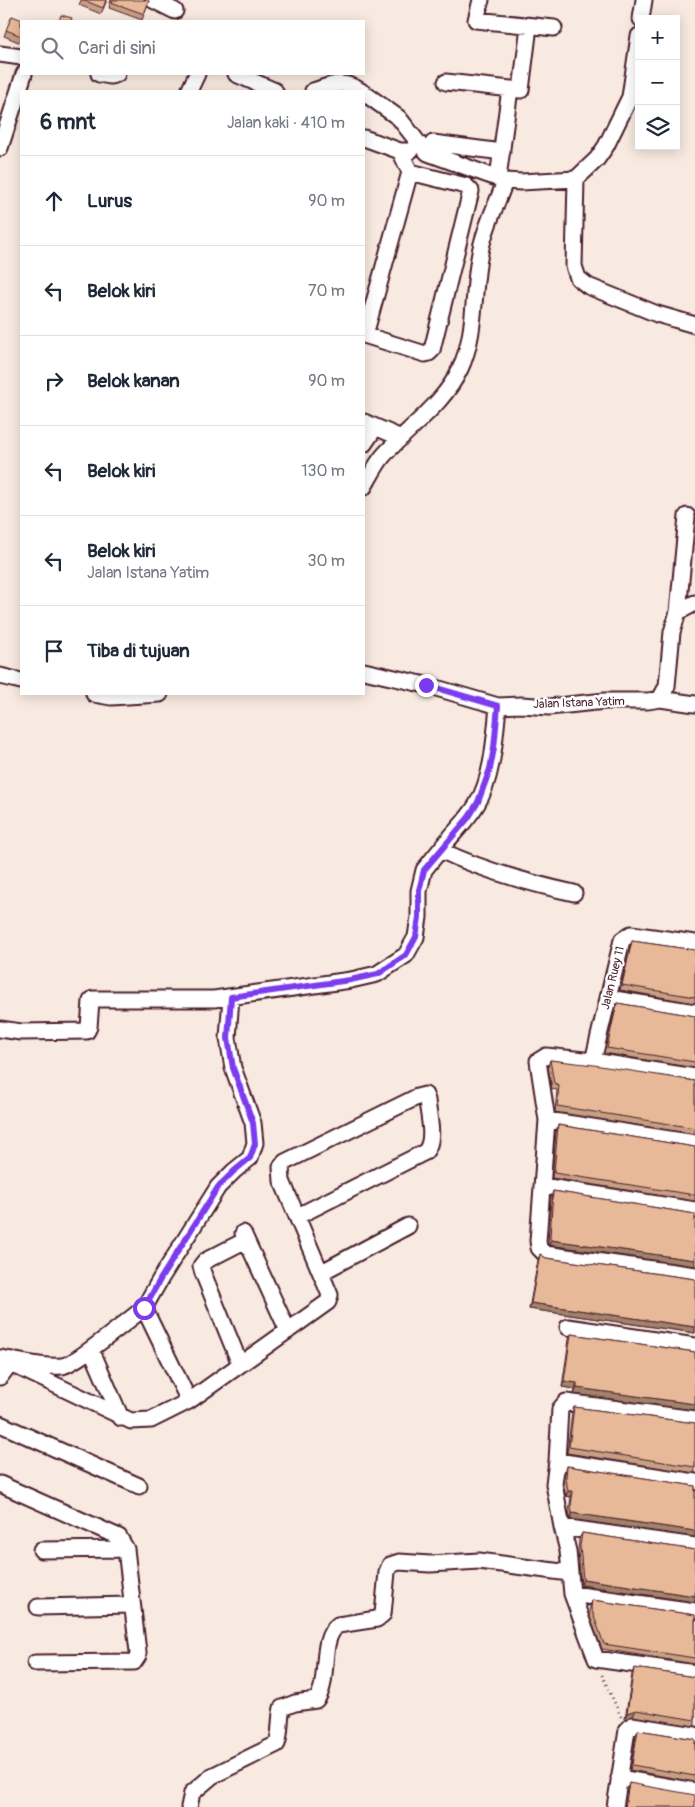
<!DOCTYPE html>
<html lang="id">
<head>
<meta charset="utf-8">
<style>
	:root { --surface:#fff; --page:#f2f2f3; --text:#1f2937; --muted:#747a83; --line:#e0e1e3 }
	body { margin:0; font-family:Pangolin,sans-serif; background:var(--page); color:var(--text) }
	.controls { position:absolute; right:15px; top:15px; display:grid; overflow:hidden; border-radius:0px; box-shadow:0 2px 12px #0003 }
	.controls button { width:45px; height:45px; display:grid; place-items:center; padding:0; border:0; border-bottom:1px solid var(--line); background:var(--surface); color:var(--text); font:25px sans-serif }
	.stop { position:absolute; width:15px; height:15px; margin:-11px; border:4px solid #7c3aed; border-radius:50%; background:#fff }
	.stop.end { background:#7c3aed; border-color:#fff; box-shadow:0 1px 5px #0008 }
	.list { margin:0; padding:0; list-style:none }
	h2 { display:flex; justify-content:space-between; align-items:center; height:65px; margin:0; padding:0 20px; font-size:21px }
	h2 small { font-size:16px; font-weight:400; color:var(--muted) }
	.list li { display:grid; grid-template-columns:32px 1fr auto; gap:15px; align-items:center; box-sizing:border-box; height:90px; padding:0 20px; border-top:1px solid var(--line) }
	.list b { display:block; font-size:19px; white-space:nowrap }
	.list p { margin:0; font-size:16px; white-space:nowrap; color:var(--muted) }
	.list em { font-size:16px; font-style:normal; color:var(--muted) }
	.icon { flex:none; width:28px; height:28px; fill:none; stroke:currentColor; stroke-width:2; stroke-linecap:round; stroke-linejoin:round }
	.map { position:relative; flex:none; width:695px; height:1807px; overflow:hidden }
	.search { position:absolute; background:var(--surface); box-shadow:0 2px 12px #0003; left:20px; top:20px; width:345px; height:55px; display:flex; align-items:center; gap:12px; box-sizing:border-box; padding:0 18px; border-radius:0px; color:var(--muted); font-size:19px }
	.panel { position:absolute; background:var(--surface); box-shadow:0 2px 12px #0003; left:20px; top:90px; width:345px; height:605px; border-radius:0px }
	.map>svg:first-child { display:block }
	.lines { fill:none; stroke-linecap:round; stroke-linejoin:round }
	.minor-casing { stroke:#4a1f2b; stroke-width:19 }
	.path { stroke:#4a1f2b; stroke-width:2.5; stroke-dasharray:1 4; stroke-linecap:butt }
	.minor { stroke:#fff; stroke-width:15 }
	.wall { fill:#c79f83; stroke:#4a1f2b }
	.shaded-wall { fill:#a2826a; stroke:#4a1f2b }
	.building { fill:#e7b998; stroke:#4a1f2b }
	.route { stroke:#7c3aed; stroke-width:6 }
	.labels { text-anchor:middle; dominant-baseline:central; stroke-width:4.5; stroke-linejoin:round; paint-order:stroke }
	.street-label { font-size:12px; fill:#4a1f2b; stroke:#fff }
</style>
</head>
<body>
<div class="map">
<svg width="695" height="1807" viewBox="0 0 695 1807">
	<rect width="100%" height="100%" fill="#f8eae0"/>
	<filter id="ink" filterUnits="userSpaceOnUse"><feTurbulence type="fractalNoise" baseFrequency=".02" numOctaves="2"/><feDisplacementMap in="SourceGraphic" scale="10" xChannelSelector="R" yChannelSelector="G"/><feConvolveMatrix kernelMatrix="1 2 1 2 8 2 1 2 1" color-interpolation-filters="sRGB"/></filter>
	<g filter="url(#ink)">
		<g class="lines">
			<g class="minor-casing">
				<path id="minor" d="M153 0 175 11
					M481 0 476 20 554 28
					M641 19 644 0
					M0 54 21 57
					M99 74 110 76 117 74
					M236 74 275 91
					M446 82 521 90 529 26
					M189 91 197 74
					M313 91C332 85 342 79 361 91
					M364 93 399 118 420 145 428 153 505 181 521 182 576 179 597 159 606 146 630 97 639 36
					M364 138 400 151H410
					M433 143 502 152
					M0 148 24 74
					M498 178 510 89
					M576 179 574 266 578 278 588 286 657 314 695 325
					M364 335 425 354 429 353 432 350 471 191 466 186 410 172 400 151
					M365 335 410 172
					M364 422 401 438
					M364 444 375 428
					M364 487C370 477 376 464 384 455 409 427 444 404 460 369 477 333 472 291 480 253 484 228 497 205 505 181
					M678 612 687 516
					M364 671 426 685 498 706 522 705 549 707 605 701H648L660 699 667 686 672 632 678 612 695 603
					M0 676 21 681
					M94 694 111 697 160 694
					M660 699 695 704
					M498 706C495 737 493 777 477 804 467 821 452 834 440 850 482 870 528 883 574 893
					M608 998 695 1012
					M0 1029 21 1032 87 1031 89 1027 91 1001 93 999H214L351 980 377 974 406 955 416 937 419 917V891L424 870 440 850
					M593 1061 622 940 631 934 695 943
					M695 1077 593 1061 546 1056 538 1061 547 1120 538 1241 539 1248 545 1254 695 1275
					M547 1120 695 1143
					M542 1186 695 1210
					M243 1233 288 1331
					M322 1272 408 1226
					M568 1327 695 1346
					M0 1358C19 1361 42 1368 62 1366 74 1365 131 1318 144 1308
					M95 1358 121 1418
					M240 1364 203 1273 201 1266 205 1261 246 1240
					M0 1377 7 1368 13 1366 20 1368 131 1421 151 1420 189 1401 328 1302 330 1295 282 1181 281 1167 285 1162 417 1097 425 1095 427 1100C428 1115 436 1140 425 1152L298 1216
					M189 1401 144 1308 161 1278 218 1187 234 1171 250 1158 255 1143 253 1123 233 1068 228 1038 231 997
					M695 1419 566 1402 560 1409 557 1461 554 1484 562 1527 568 1551 572 1594 596 1659 695 1673
					M0 1424 139 1486
					M557 1461 695 1482
					M0 1484 119 1537 126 1549 138 1652V1656L134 1662 35 1663
					M562 1527 695 1546
					M41 1550 126 1549
					M572 1594 695 1611
					M38 1607 132 1605
					M619 1778 695 1791
					M189 1807 192 1793 212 1776 277 1744C281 1732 279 1720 282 1708L295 1703 316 1700C331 1682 318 1639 338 1625L377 1619 383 1614 387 1572 390 1565 399 1562 430 1564 479 1561 569 1573
					M615 1807 627 1730 632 1725 695 1735"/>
			</g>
			<path class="path" d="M602 1675 621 1717"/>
			<use href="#minor" class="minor"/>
		</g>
		<path class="wall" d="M81 0H107L101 14 79 5Z
			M111 0 149 1 142 20 109 8Z
			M12 16 21 21V43L4 36Z
			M632 941 695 950V1003L620 990Z
			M617 1003 695 1016V1068L604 1053Z
			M550 1060 695 1081V1134L555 1112 557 1090 552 1089 548 1066Z
			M558 1125 695 1147V1201L552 1178 556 1131Z
			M553 1191 695 1214 549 1245 548 1244 551 1197Z
			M540 1254 546 1258 695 1279V1333L529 1309 538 1260Z
			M571 1334 695 1352 574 1394 575 1389 562 1387 569 1339Z
			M574 1407 695 1423V1473L567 1453 572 1412Z
			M567 1466 695 1486V1537L570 1519 569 1511 571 1497 566 1496 563 1484 565 1472Z
			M582 1533 695 1550V1602L581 1585 578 1552 579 1539Z
			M592 1600 695 1615V1664L602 1649 589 1614 590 1606Z
			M634 1668 695 1677V1726L633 1716 625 1719 632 1674Z
			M638 1730 695 1739V1782L630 1770 636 1735Z
			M629 1783 695 1807H624L627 1789Z"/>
		<path class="shaded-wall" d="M551 1240 695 1260V1266L549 1245Z
			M531 1303 695 1327V1333L529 1309Z
			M564 1381 577 1383 575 1389 562 1387Z
			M577 1388 695 1404V1410L574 1394Z
			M568 1491H573L571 1497 566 1496Z
			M572 1513 695 1531V1537L570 1519Z
			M583 1579 695 1596V1602L581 1585Z
			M636 1710 633 1716 625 1719 627 1713Z"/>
		<path class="building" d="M83 0H106L103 8Z
			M111 0H148L149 1 144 14 111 2Z
			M61 15 72 18 71 21H59Z
			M12 16 25 21H21V36L6 30Z
			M632 941 695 950V997L622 985Z
			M617 1003 695 1016V1062L607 1048Z
			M550 1060 594 1065 695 1081V1128L557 1106 559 1085 554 1083Z
			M558 1125 695 1147V1195L554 1173Z
			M553 1191 695 1214V1260L551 1240 550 1238Z
			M540 1254 546 1258 695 1279V1327L531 1303Z
			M571 1334 695 1352V1404L577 1388V1383L564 1381Z
			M574 1407 695 1423V1467L569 1447Z
			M567 1466 695 1486V1531L572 1513 571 1506 573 1491H568L566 1478Z
			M582 1533 695 1550V1596L583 1579 580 1546Z
			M592 1600 695 1615V1658L604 1644 591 1608Z
			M634 1668 695 1677V1720L636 1710 627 1713Z
			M638 1730 695 1739V1776L632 1765Z
			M629 1783 695 1795V1807H625Z"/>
	</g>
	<g class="lines" filter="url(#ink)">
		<path class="route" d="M144 1308 161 1278 218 1187 234 1171 250 1158 255 1144 253 1123 233 1068 228 1038 231 997 350 980 378 974 406 955 416 937 419 917V891L424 870 469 817 478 802 490 769 494 748 498 706 426 685"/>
	</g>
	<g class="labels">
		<g class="street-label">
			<text transform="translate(579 703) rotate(-2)">Jalan Istana Yatim</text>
			<text transform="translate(613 978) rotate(-76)">Jalan Ruey 11</text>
		</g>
	</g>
</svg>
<div class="controls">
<button>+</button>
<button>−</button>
<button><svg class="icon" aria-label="layers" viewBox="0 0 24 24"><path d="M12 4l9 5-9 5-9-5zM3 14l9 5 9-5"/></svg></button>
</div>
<div class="stop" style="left:144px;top:1308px"></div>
<div class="stop end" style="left:426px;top:685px"></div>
<div class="search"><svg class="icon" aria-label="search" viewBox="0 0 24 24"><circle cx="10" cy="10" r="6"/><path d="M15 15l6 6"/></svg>Cari di sini</div>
<section class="panel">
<h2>6 mnt<small>Jalan kaki · 410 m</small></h2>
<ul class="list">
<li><svg class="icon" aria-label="ahead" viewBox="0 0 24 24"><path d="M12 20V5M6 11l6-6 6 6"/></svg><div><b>Lurus</b></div><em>90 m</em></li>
<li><svg class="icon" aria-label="left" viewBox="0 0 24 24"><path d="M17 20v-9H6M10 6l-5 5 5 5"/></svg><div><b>Belok kiri</b></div><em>70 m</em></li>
<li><svg class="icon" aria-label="right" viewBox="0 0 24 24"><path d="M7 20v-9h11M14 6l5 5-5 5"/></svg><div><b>Belok kanan</b></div><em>90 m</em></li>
<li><svg class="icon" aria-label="left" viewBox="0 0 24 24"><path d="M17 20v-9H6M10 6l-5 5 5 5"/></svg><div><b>Belok kiri</b></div><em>130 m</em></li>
<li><svg class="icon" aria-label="left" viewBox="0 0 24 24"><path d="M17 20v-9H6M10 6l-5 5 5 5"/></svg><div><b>Belok kiri</b><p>Jalan Istana Yatim</p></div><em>30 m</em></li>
<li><svg class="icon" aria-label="arrive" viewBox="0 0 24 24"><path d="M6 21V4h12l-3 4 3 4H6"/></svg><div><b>Tiba di tujuan</b></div></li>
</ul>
</section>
</div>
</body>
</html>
